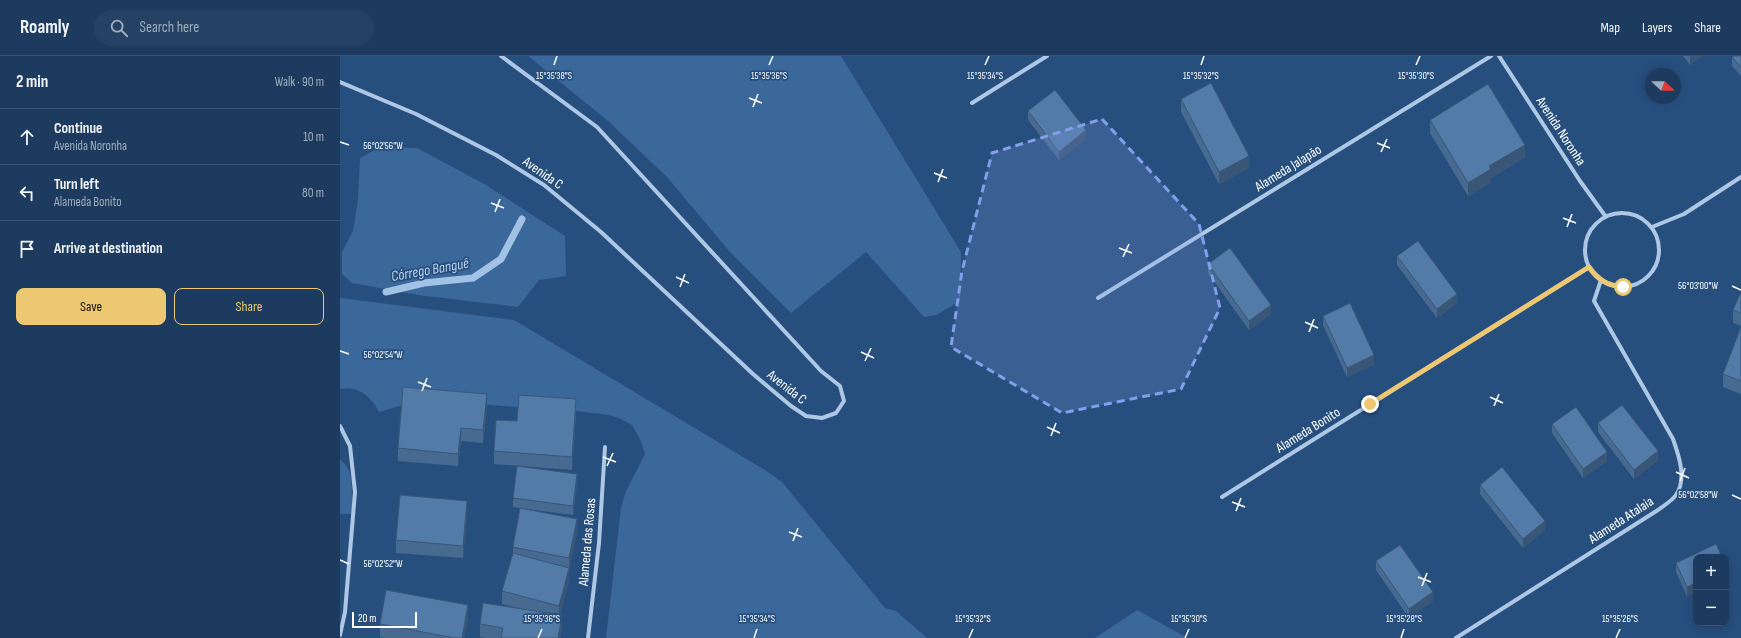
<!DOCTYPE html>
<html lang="en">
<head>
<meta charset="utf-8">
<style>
	:root { --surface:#1d3b5e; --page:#254264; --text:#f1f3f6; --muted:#a0adbc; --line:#3b5573; --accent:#edc772 }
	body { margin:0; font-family:"Sofia Sans Condensed",sans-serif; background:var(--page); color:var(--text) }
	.controls { position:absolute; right:12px; bottom:12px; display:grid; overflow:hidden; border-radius:8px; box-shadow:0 2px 10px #0003 }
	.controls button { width:36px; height:36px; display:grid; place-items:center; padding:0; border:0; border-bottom:1px solid var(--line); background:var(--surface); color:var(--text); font:20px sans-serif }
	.compass { position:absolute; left:1305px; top:12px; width:36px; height:36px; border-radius:50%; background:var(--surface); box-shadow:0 2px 10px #0003; rotate:112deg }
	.scale { position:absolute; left:12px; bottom:10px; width:65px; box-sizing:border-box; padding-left:4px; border:2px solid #fff; border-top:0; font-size:11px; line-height:14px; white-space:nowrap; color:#fff; -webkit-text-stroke:3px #274f7e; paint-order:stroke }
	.stop { position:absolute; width:12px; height:12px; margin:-9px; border:3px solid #edc772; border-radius:50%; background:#fff }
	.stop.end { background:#edc772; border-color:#fff; box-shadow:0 1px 4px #0008 }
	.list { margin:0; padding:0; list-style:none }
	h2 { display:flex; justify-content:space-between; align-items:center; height:52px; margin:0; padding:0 16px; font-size:17px }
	h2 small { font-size:13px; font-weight:400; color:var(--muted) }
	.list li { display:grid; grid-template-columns:26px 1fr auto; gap:12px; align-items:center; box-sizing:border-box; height:56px; padding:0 16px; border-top:1px solid var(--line) }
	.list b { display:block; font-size:15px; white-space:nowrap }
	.list p { margin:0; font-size:13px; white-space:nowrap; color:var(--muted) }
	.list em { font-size:13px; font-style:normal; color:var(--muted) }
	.actions { display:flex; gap:8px; padding:12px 16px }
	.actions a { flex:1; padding:9px 0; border:1px solid var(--accent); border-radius:8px; text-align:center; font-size:14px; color:var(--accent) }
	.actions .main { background:var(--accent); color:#111 }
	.icon { flex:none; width:22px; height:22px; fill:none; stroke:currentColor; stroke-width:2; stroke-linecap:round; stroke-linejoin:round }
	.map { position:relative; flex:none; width:1401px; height:582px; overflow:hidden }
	header { display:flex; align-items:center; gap:24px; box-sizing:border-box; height:56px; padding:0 20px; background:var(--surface); border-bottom:1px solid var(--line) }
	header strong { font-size:19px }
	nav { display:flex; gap:22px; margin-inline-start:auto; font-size:14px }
	.search { width:280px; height:36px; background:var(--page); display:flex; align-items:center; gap:10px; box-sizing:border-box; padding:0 14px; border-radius:22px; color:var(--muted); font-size:15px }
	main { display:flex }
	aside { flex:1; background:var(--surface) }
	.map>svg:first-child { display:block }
	.green { fill:#3a689b }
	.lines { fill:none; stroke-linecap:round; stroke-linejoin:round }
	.stream { stroke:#a1c2e5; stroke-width:7 }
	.minor { stroke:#adc7e5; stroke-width:4 }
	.wall { fill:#476a90 }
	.shaded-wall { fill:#3a5676 }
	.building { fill:#537ba8; stroke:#3a5676 }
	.route { stroke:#edc772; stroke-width:5 }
	.marked { fill:#839eea; fill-opacity:0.2; stroke:#839eea; stroke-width:3; stroke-dasharray:8 5; stroke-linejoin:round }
	.ticks { fill:none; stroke:#fff; stroke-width:1.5 }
	.labels { text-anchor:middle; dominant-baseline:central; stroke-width:3.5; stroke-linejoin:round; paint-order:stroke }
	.street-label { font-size:14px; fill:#fff; stroke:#274f7e }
	.water-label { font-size:15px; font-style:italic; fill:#b8d1ed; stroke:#274f7e }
	.ticks-label { font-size:10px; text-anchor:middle; fill:#fff; stroke:#274f7e; stroke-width:3.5; stroke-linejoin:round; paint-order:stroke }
</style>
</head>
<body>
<header>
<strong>Roamly</strong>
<div class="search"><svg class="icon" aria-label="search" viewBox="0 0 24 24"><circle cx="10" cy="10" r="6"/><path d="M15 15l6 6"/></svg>Search here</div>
<nav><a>Map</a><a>Layers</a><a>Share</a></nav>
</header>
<main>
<aside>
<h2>2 min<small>Walk · 90 m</small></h2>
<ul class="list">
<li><svg class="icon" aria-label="ahead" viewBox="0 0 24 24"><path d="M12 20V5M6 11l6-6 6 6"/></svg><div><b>Continue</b><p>Avenida Noronha</p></div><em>10 m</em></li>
<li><svg class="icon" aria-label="left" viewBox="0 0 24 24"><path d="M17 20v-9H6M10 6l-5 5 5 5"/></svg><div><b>Turn left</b><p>Alameda Bonito</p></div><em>80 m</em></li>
<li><svg class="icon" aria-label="arrive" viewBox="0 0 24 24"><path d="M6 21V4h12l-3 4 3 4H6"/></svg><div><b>Arrive at destination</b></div></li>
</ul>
<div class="actions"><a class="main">Save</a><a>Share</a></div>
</aside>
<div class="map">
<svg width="1401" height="582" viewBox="0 0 1401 582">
	<rect width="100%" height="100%" fill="#274f7e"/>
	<path class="green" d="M188 0H501L621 196 620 245 596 259 584 261 526 196 451 257 390 196 327 121 267 64Z
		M41 91 77 92 146 129 225 180 226 220 199 224 178 251 78 239 12 227 2 218V196L13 175 18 144 20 102Z
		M0 242 174 264 425 414 442 426 545 552 556 555 587 582H266L281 452 286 435 305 398 300 383 292 369 281 363 270 359 236 355 79 344 39 356C32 341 18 329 0 333Z
		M0 404C16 413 11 442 12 458H0Z
		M797 554 844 580 846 582H755Z"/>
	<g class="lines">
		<path class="stream" d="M46 236 84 227 133 222 161 203 182 163"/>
		<path class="minor" d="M1159 0 1240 125 1266 161
			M0 26 76 58 156 99 204 129 261 176 413 318 451 350 466 360 482 362 496 357 504 345 500 330 481 315 257 71 161 0
			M632 47 707 0
			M1245 194a37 37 0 1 1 74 0a37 37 0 1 1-74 0Z
			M1312 171 1344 158 1401 121
			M758 242 1151 0
			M0 370 10 390 15 436 5 556 0 579
			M882 441 1249 211
			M248 582 259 487 265 391
			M1116 582 1318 454C1323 450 1332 445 1336 439 1347 423 1339 400 1333 383L1254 245 1261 224"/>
	</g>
	<path class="wall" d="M1343 0H1362L1350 9Z
		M1401 0V20L1392 10V1Z
		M841 43 909 112 879 128 841 56Z
		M688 55 746 83 719 104 688 64Z
		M1090 64 1185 101 1151 122V126L1128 140 1090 77Z
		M1057 200 1117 247 1097 262 1057 209Z
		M868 208 931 258 909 274 868 217Z
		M1401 239V270L1393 267V254Z
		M983 260 1034 308 1007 321 983 269Z
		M1401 271V338L1383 331V318Z
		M147 351 143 387 121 385 118 410 58 405V392Z
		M236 356 232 414 154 408V395L177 365Z
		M1258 367 1318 404 1294 423 1258 376Z
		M1212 368 1267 405 1243 422 1212 377Z
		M237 427 233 459 185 453 237 476 229 515V525L220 558 222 571 220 582H145L140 581V568L178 552 162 548V535L173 497V491L180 452 173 451V442Z
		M1140 429 1205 474 1183 492 1140 438Z
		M127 458 123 502 56 497V484Z
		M1356 501V536L1347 540 1336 516V507Z
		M1036 505 1093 545 1069 562 1036 514Z
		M128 562 124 582H47L40 581V568Z"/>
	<path class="shaded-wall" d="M1350 0H1362L1350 9Z
		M746 74V83L719 104V96Z
		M1185 89V101L1151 122V126L1128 140V127L1149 110Z
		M909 100V112L879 128V116Z
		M1117 238V247L1097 262V253Z
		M931 249V258L909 274V265Z
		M1034 299V308L1007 321V312Z
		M147 338V351L143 387V374Z
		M236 343V356L232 414V401Z
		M121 372V385L118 410V398Z
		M1318 395V404L1294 423V414Z
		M1267 396V405L1243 422V413Z
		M237 418V427L233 459V450Z
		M127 445V458L123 502V490Z
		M237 463V476L229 515V502Z
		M1205 465V474L1183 492V483Z
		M229 512V525L219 563V550Z
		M1387 512V521L1386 522V513Z
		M1356 527V536L1347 540V531Z
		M1093 536V545L1069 562V553Z
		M128 549V562L124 582H122Z
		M222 559V571L220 582H218Z"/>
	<path class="building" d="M1394 0H1401V11L1392 1Z
		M871 27 909 100 879 116 841 43Z
		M1148 28 1185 89 1149 110 1151 113 1128 127 1090 64Z
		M715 34 746 74 719 96 688 55Z
		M1078 185 1117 238 1097 253 1057 200Z
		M890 192 931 249 909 265 868 208Z
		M1400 238 1401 239V257L1393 254Z
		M1010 247 1034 299 1007 312 983 260Z
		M1401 271V325L1383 318Z
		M63 331 147 338 143 374 121 372 118 398 58 392Z
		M179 339 236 343 232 401 154 395 156 364 177 365Z
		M1282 349 1318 395 1294 414 1258 367Z
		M1236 351 1267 396 1243 413 1212 368Z
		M177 410 237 418 233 450 173 442Z
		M1162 411 1205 465 1183 483 1140 429Z
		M60 439 127 445 123 490 56 484Z
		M180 452 237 463 229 502 173 491Z
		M1376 488 1382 501H1356V527L1347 531 1336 507Z
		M1060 489 1093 536 1069 553 1036 505Z
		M173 497 229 512 219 550 162 535Z
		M46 534 128 549 122 582H115L40 568Z
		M143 547 222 559 218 582H161L163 572 140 568Z"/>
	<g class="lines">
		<path class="route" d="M1030 348 1249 211C1258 224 1267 229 1283 231"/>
	</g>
	<path class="marked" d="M762 63 859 168 880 252 841 333 722 357 611 291 622 215 652 97Z"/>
	<path class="ticks" d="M214 9 217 0M429 9 433 0M645 9 649 0M861 9 864 0M1076 9 1080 0M409 42 422 47M413 51 418 38M0 86 9 89M1037 87 1050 92M1041 96 1047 83M594 117 607 122M598 126 603 113M151 147 164 152M155 156 160 143M1223 162 1236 167M1227 171 1232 158M779 192 792 197M783 201 789 188M336 221 349 227M1392 230 1401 234M340 231 345 218M965 266 978 272M969 276 974 263M0 295 9 298M521 296 534 302M525 305 531 292M78 326 91 331M82 335 87 322M1150 341 1163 347M1154 350 1159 338M707 371 720 377M711 380 716 367M263 401 276 406M267 410 273 397M1336 416 1349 422M1340 425 1345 412M1392 439 1401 443M892 446 905 451M896 455 901 442M449 476 462 481M453 485 458 472M0 504 9 508M1078 521 1091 526M1082 530 1087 517M198 582 202 573M414 582 417 573M629 582 633 573M845 582 849 573M1061 582 1064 573M1276 582 1280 573"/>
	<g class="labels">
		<g class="street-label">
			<text transform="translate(1221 75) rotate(57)">Avenida Noronha</text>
			<text transform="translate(948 112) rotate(-32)">Alameda Jalapão</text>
			<text transform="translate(203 117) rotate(35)">Avenida C</text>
			<text transform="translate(447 331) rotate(38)">Avenida C</text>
			<text transform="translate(968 374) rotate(-32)">Alameda Bonito</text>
			<text transform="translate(1281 464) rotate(-33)">Alameda Atalaia</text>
			<text transform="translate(247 486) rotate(-85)">Alameda das Rosas</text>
		</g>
		<g class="water-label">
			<text transform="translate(90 214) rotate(-10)">Córrego Banguê</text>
		</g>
	</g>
	<g class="ticks-label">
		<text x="214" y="23">15°35'38"S</text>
		<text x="429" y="23">15°35'36"S</text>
		<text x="645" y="23">15°35'34"S</text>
		<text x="861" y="23">15°35'32"S</text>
		<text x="1076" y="23">15°35'30"S</text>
		<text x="43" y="93">56°02'56"W</text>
		<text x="1358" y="233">56°03'00"W</text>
		<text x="43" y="302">56°02'54"W</text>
		<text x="1358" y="442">56°02'58"W</text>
		<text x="43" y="511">56°02'52"W</text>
		<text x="202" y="566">15°35'36"S</text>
		<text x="417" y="566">15°35'34"S</text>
		<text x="633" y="566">15°35'32"S</text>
		<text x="849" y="566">15°35'30"S</text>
		<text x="1064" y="566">15°35'28"S</text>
		<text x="1280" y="566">15°35'26"S</text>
	</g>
</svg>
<div class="controls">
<button>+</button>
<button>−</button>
</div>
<svg class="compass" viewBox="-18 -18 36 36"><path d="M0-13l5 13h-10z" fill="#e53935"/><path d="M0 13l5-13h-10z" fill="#a0adbc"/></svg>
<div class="scale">20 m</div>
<div class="stop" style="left:1283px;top:231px"></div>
<div class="stop end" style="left:1030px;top:348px"></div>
</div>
</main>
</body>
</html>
